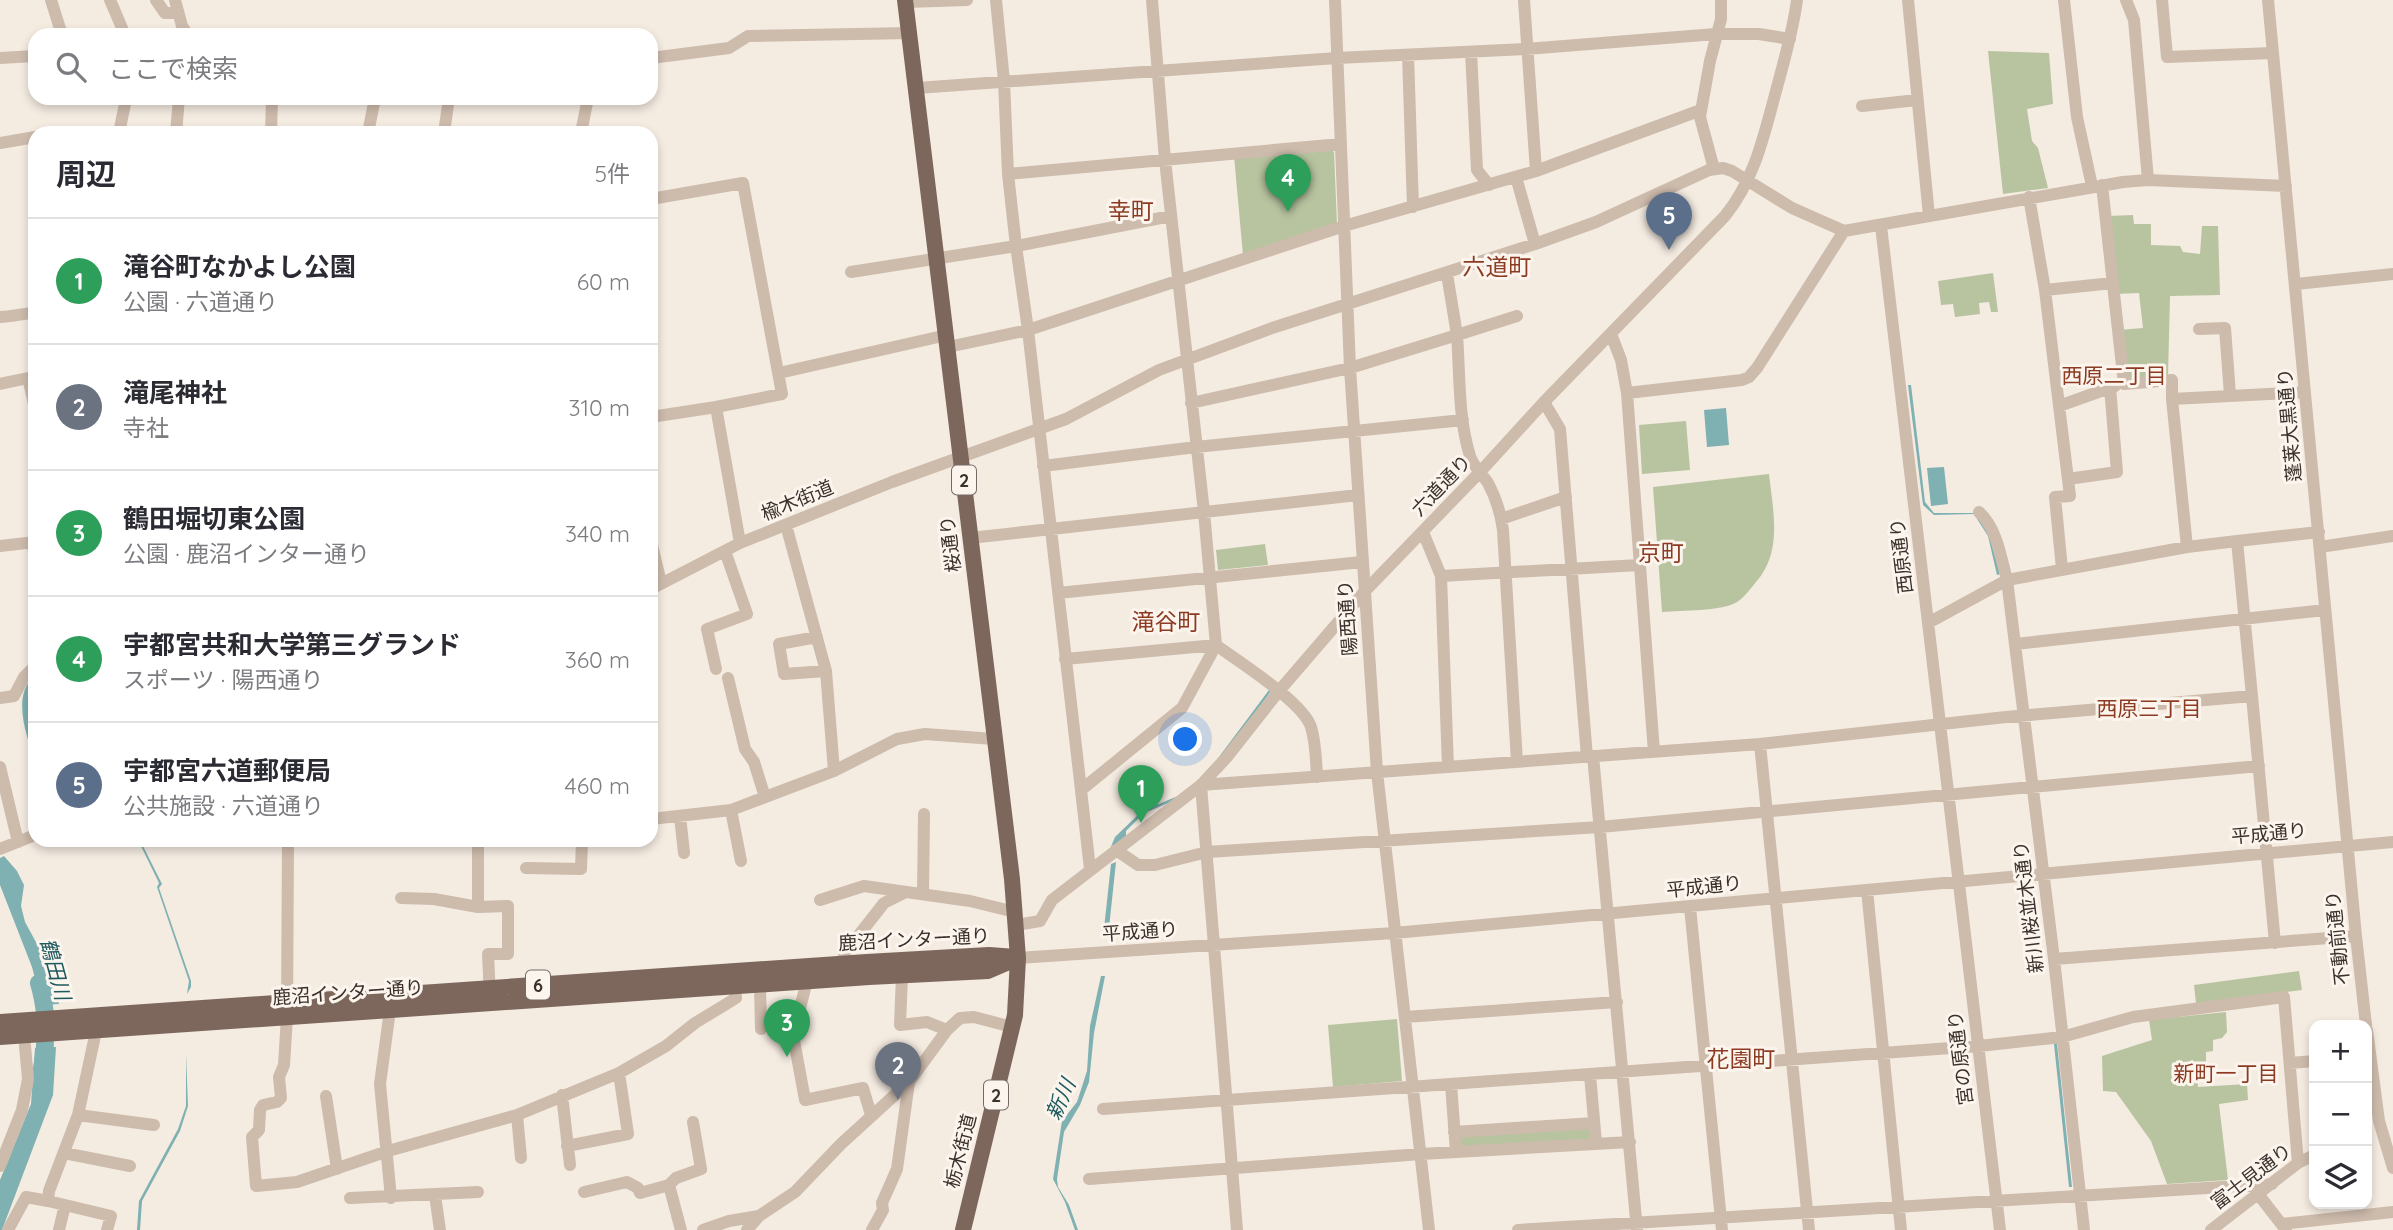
<!DOCTYPE html>
<html lang="ja">
<head>
<meta charset="utf-8">
<style>
	:root { --surface:#fff; --page:#f7f7f7; --text:#2b2b33; --muted:#7c7c81; --line:#e1e1e2; --accent:#db2777 }
	body { margin:0; font-family:Quicksand,"Noto Sans JP",sans-serif; background:var(--page); color:var(--text) }
	.controls { position:absolute; right:21px; bottom:21px; display:grid; overflow:hidden; border-radius:14px; box-shadow:0 4px 10px #0003 }
	.controls button { width:63px; height:63px; display:grid; place-items:center; padding:0; border:0; border-bottom:2px solid var(--line); background:var(--surface); color:var(--text); font:35px sans-serif }
	.you { position:absolute; left:1186px; top:740px; width:24px; height:24px; margin:-18px; border:5px solid #fff; border-radius:50%; background:#1a73e8; box-shadow:0 0 0 10px #1a73e833 }
	.badge { display:grid; place-items:center; width:46px; height:46px; border-radius:50%; background:var(--accent); color:#fff; font-size:23px; font-weight:700 }
	.pin { position:absolute; translate:-50% -58px; filter:drop-shadow(0 2px 4px #0008) }
	.pin::after { content:''; position:absolute; top:37px; width:24px; height:21px; background:inherit; clip-path:polygon(0 0,100% 0,50% 100%) }
	.list { margin:0; padding:0; list-style:none }
	h2 { display:flex; justify-content:space-between; align-items:center; height:91px; margin:0; padding:0 28px; font-size:30px }
	h2 small { font-size:23px; font-weight:400; color:var(--muted) }
	.list li { display:grid; grid-template-columns:46px 1fr auto; gap:21px; align-items:center; box-sizing:border-box; height:126px; padding:0 28px; border-top:2px solid var(--line) }
	.list b { display:block; font-size:26px; white-space:nowrap }
	.list p { margin:0; font-size:23px; white-space:nowrap; color:var(--muted) }
	.list em { font-size:23px; font-style:normal; color:var(--muted) }
	.icon { flex:none; width:38px; height:38px; fill:none; stroke:currentColor; stroke-width:2; stroke-linecap:round; stroke-linejoin:round }
	.map { position:relative; flex:none; width:2393px; height:1230px; overflow:hidden }
	.search { position:absolute; background:var(--surface); box-shadow:0 4px 10px #0003; left:28px; top:28px; width:630px; height:77px; display:flex; align-items:center; gap:18px; box-sizing:border-box; padding:0 24px; border-radius:21px; color:var(--muted); font-size:26px }
	.panel { position:absolute; background:var(--surface); box-shadow:0 4px 10px #0003; left:28px; top:126px; width:630px; height:721px; border-radius:21px }
	.map>svg:first-child { display:block }
	.green { fill:#b8c4a0 }
	.water { fill:#7fb0b2 }
	.lines { fill:none; stroke-linecap:round; stroke-linejoin:round }
	.river { stroke:#7fb0b2; stroke-width:18 }
	.minor { stroke:#cdbbac; stroke-width:12 }
	.major { stroke:#7d675c; stroke-width:16 }
	.labels { text-anchor:middle; dominant-baseline:central; stroke-width:6; stroke-linejoin:round; paint-order:stroke }
	.shield { fill:#fbf5ee; stroke:#756b66; stroke-width:2 }
	.shield-label { font-size:18px; font-weight:bold; fill:#3b302b }
	.street-label { font-size:19px; fill:#3b302b; stroke:#fbf5ee }
	.neighbourhood-label { font-size:21px; fill:#8c3b22; stroke:#fbf5ee }
	.water-label { font-size:21px; font-style:italic; fill:#1f5a5e; stroke:#fbf5ee }
	.quarter-label { font-size:23px; fill:#8c3b22; stroke:#fbf5ee }
</style>
</head>
<body>
<div class="map">
<svg width="2393" height="1230" viewBox="0 0 2393 1230">
	<rect width="100%" height="100%" fill="#f4ebe1"/>
	<path class="green" d="M1988 51 2049 53 2053 104 2027 109 2032 141 2038 148 2048 188 2003 194Z
		M1331 149 1334 152 1337 224 1243 255 1234 156Z
		M2133 215 2134 224H2151V245L2180 246 2183 252 2200 254 2202 226H2218L2220 295 2170 296 2168 376 2124 379 2119 330 2143 328 2139 293 2115 294 2107 216Z
		M1993 273 1998 312H1991L1989 302 1979 303 1980 314 1955 317 1953 304 1941 305 1938 281Z
		M1686 421 1690 470 1642 474 1639 425Z
		M1769 474C1773 511 1783 552 1756 582 1750 589 1745 597 1737 602 1720 612 1682 610 1662 612L1653 487Z
		M1265 544 1268 565 1218 570 1216 550Z
		M2299 971 2302 990 2196 1003 2194 985Z
		M2226 1012 2227 1032 2222 1038 2213 1040V1051L2206 1052V1062L2196 1063 2198 1087 2247 1084 2248 1100 2219 1104 2228 1180 2167 1184 2151 1141 2116 1092 2103 1091 2102 1056 2152 1040 2149 1020Z
		M1397 1019 1402 1081 1333 1087 1328 1025Z
		M1591 1126 1593 1140 1459 1148 1458 1135Z"/>
	<path class="water" d="M1908 385H1911L1925 502 1934 513H1975L1989 535 2000 574 1997 575 1988 536 1974 514 1934 515 1923 505Z
		M1726 408 1729 445 1707 447 1704 410Z
		M1944 467 1948 504 1931 506 1927 468Z
		M35 675V685L29 701 35 735V764C28 736 10 697 35 675Z
		M1269 690 1271 691 1217 766 1186 796 1144 813 1126 831V837L1110 849 1115 837 1142 811 1185 793 1213 765Z
		M138 840H140L162 884 159 888 191 981V987L187 994 189 981 157 887 159 883Z
		M4 856 17 871 24 885 21 906 25 922 49 966 56 983 59 1004 42 1005 32 967 0 885V858Z
		M1116 862 1108 937 1103 938 1111 864Z
		M1101 976H1105L1094 1033 1089 1082 1080 1105 1064 1132 1057 1179 1058 1187 1069 1205 1078 1230H1075L1065 1202 1053 1179 1062 1121 1077 1102 1087 1071 1090 1026Z
		M2054 1044H2057L2072 1187H2069Z
		M56 1047 53 1095 2 1230H0V1180L31 1104 35 1048Z
		M186 1054 188 1106 180 1131 142 1201 140 1230H137L139 1201 178 1129 186 1106Z"/>
	<g class="lines">
		<path class="river" d="M39 983C47 1009 47 1041 42 1069"/>
		<path class="minor" d="M51 0 62 35
			M110 0 125 35
			M156 0 165 13H178
			M175 0 182 26 188 35
			M996 0 1004 81 1008 174 1016 246 1028 330 1081 790
			M1335 0 1350 368 1377 772 1429 1230
			M1524 0 1536 171
			M1908 0 1929 216
			M2064 0 2077 117 2092 186
			M2126 0 2134 20 2148 180
			M2162 0 2167 57 2273 53
			M2268 0 2356 936 2366 1025
			M906 2 967 0
			M1471 52 1477 170 1489 185
			M1408 55 1413 207
			M0 58 35 56
			M651 58 729 48 748 36 911 33
			M917 88 1337 58 1526 49 1716 34H1759L1790 39
			M1862 106 1917 100
			M119 133 125 104
			M176 133 179 98
			M271 133 272 98
			M368 133 375 98
			M444 133 449 98
			M581 133 588 98
			M0 143 35 137
			M1714 169 1700 117 1710 61 1721 19V0
			M1008 174 1341 144
			M1516 177 1535 244
			M2102 185 2124 384 2172 380V399L2305 392
			M2029 197 2045 290 2070 496 2055 497 2062 569
			M651 199 743 183 782 394 716 407
			M34 211 35 206
			M1881 226 2000 1230
			M851 272 1016 246 1171 216
			M1447 274 1457 335 1517 316
			M2296 284 2393 274
			M2045 290 2113 283
			M0 317C13 317 23 313 35 313
			M2199 329 2225 328 2230 395
			M1611 334 1621 360 1627 393 1654 752
			M948 347 1028 330 1344 226 1536 171 1701 110
			M779 373 947 335
			M0 384 28 378 35 408
			M1627 393 1742 380 1749 377 1757 368 1844 231
			M2172 399 2187 547
			M1544 402 1560 429 1587 757
			M1191 403 1350 368 1457 335C1460 375 1458 418 1470 456 1473 466 1482 474 1488 483 1496 498 1501 515 1503 530L1517 762
			M2059 406 2115 386
			M651 417 716 407 740 543
			M1043 466 1196 447 1463 420
			M2068 479 2117 472 2110 387
			M1979 512C1997 528 2001 558 2007 580L2054 959 2084 1230
			M1501 519 1566 497
			M786 525 826 671 834 771
			M1423 532 1441 576 1448 767
			M970 538 1358 495
			M651 541 661 583
			M33 543 35 562
			M0 546 35 542
			M2320 547 2393 536
			M1441 576 1639 565
			M651 589 740 543 892 482 1066 419 1159 370 1272 328 1535 244 1596 222 1709 170 1723 168 1732 171 1792 208 1844 231 2123 182 2148 180 2286 186
			M1058 593 1362 562
			M1928 623 2007 580 2187 547 2237 541
			M817 637 779 644 784 674 826 671
			M2015 644 2325 610
			M1065 659 1216 645C1239 662 1303 702 1311 727 1316 743 1316 761 1317 777
			M716 669 707 629 747 614 725 551
			M728 678 745 749 754 762 765 797
			M2252 696 2237 541 2319 532
			M0 698 14 696 24 677 35 666
			M1760 744 1809 1230
			M1593 756 1637 1230
			M0 767 18 842
			M731 810 741 861
			M680 816 684 853
			M651 819 731 810 834 771 897 739 925 734 994 739
			M288 840 287 1017 284 1065 279 1077 281 1098 277 1102 263 1105 260 1110 259 1130 252 1137 256 1186 297 1182 388 1151 517 1115 619 1073 666 1046 695 1023 736 998 735 987
			M0 849 35 835
			M1116 850 1138 865H1155L1207 852 1600 827 2259 766
			M526 868 581 869 582 840
			M1090 869 1081 790 1182 708 1216 645 1204 512 1165 160 1152 0
			M1867 890 1901 1230
			M923 894 924 814
			M401 898 434 899 478 907V840
			M820 900 864 886 970 901 1015 912
			M478 907 508 906V954H488L490 997
			M1690 907 1722 1230
			M1016 925 1040 921 1052 900 1201 785 1227 757 1279 691 1365 591 1480 472 1544 402 1725 216C1755 179 1764 135 1776 91 1784 61 1793 31 1797 0
			M844 954 884 903 906 892
			M1018 958 1394 933 2393 842
			M2054 959 2356 936
			M902 976 900 1025 927 1022 947 1030
			M807 981 793 1035 805 1100 863 1088 871 1115
			M760 985 761 1029
			M390 1010 380 1084 391 1198
			M1405 1017 1617 1002
			M2367 1030 2379 1121 2393 1168
			M2290 1063 2314 1061
			M1590 1075 1596 1143
			M1451 1084 1456 1152
			M562 1095 570 1165
			M326 1096 337 1169
			M1103 1109 1979 1046 2062 1037 2133 1017 2284 997 2298 1163
			M78 1115 154 1125
			M517 1115 521 1158
			M1454 1132 1594 1123
			M567 1146 628 1134 619 1073
			M64 1153 130 1166
			M0 1166 22 1110 28 1079 24 1035
			M1089 1179 1421 1154 1630 1142
			M584 1192 627 1182 638 1188 640 1193 669 1185
			M2258 1194 2286 1230
			M435 1195 440 1230
			M350 1198 478 1192
			M65 1205 111 1216 107 1230
			M2282 1224 2393 1212
			M8 1230 26 1197 48 1201
			M59 1230 65 1205 48 1201 49 1191 78 1115 96 1031
			M681 1230 669 1185 676 1178 701 1169 693 1122
			M703 1230 729 1221 759 1216
			M747 1230 759 1216 795 1192 841 1144 909 1082
			M872 1230 883 1210 882 1203 897 1169 909 1082 947 1030 960 1018 974 1017 1012 1027
			M1237 1230 1201 785 1760 744 2006 717 2252 696 2275 943
			M1518 1230 2272 1184
			M2211 1230 2298 1163 2314 1155"/>
		<path class="major" d="M905 0 1012 879 1018 958 1015 1015 963 1230
			M0 1022 867 962 989 955 1016 957
			M0 1037 869 977 988 971 1018 958"/>
	</g>
	<g class="labels">
		<g class="shield">
			<rect x="952" y="465.5" width="24" height="29" rx="5"/>
			<rect x="526" y="970.5" width="24" height="29" rx="5"/>
			<rect x="984" y="1080.5" width="24" height="29" rx="5"/>
		</g>
		<g class="shield-label">
			<text x="964" y="480">2</text>
			<text x="538" y="985">6</text>
			<text x="996" y="1095">2</text>
		</g>
		<g class="street-label">
			<text transform="translate(2289 425) rotate(-95)">蓬莱大黒通り</text>
			<text transform="translate(1441 485) rotate(-46)">六道通り</text>
			<text transform="translate(797 500) rotate(-22)">楡木街道</text>
			<text transform="translate(950 544) rotate(-97)">桜通り</text>
			<text transform="translate(1901 556) rotate(-97)">西原通り</text>
			<text transform="translate(1347 618) rotate(-94)">陽西通り</text>
			<text transform="translate(2269 833) rotate(-5)">平成通り</text>
			<text transform="translate(1704 886) rotate(-6)">平成通り</text>
			<text transform="translate(2028 907) rotate(-97)">新川桜並木通り</text>
			<text transform="translate(1140 931) rotate(-4)">平成通り</text>
			<text transform="translate(2337 938) rotate(-96)">不動前通り</text>
			<text transform="translate(914 939) rotate(-3)">鹿沼インター通り</text>
			<text transform="translate(348 992) rotate(-4)">鹿沼インター通り</text>
			<text transform="translate(1960 1058) rotate(-97)">宮の原通り</text>
			<text transform="translate(960 1151) rotate(-76)">栃木街道</text>
			<text transform="translate(2251 1176) rotate(-37)">富士見通り</text>
		</g>
		<g class="neighbourhood-label">
			<text x="2114" y="375">西原二丁目</text>
			<text x="2149" y="708">西原三丁目</text>
			<text x="2226" y="1073">新町一丁目</text>
		</g>
		<g class="water-label">
			<text transform="translate(56 969) rotate(75)">鶴田川</text>
			<text transform="translate(1060 1099) rotate(-66)">新川</text>
		</g>
		<g class="quarter-label">
			<text x="1131" y="210">幸町</text>
			<text x="1497" y="266">六道町</text>
			<text x="1661" y="552">京町</text>
			<text x="1166" y="621">滝谷町</text>
			<text x="1741" y="1058">花園町</text>
		</g>
	</g>
</svg>
<div class="controls">
<button>+</button>
<button>−</button>
<button><svg class="icon" aria-label="layers" viewBox="0 0 24 24"><path d="M12 4l9 5-9 5-9-5zM3 14l9 5 9-5"/></svg></button>
</div>
<div class="you"></div>
<div class="pin badge" style="left:1141px;top:823px;background:#2e9e5b">1</div>
<div class="pin badge" style="left:898px;top:1100px;background:#6b7280">2</div>
<div class="pin badge" style="left:787px;top:1057px;background:#2e9e5b">3</div>
<div class="pin badge" style="left:1288px;top:212px;background:#2e9e5b">4</div>
<div class="pin badge" style="left:1669px;top:250px;background:#5c6f8a">5</div>
<div class="search"><svg class="icon" aria-label="search" viewBox="0 0 24 24"><circle cx="10" cy="10" r="6"/><path d="M15 15l6 6"/></svg>ここで検索</div>
<section class="panel">
<h2>周辺<small>5件</small></h2>
<ul class="list">
<li><span class="badge" style="background:#2e9e5b">1</span><div><b>滝谷町なかよし公園</b><p>公園 · 六道通り</p></div><em>60 m</em></li>
<li><span class="badge" style="background:#6b7280">2</span><div><b>滝尾神社</b><p>寺社</p></div><em>310 m</em></li>
<li><span class="badge" style="background:#2e9e5b">3</span><div><b>鶴田堀切東公園</b><p>公園 · 鹿沼インター通り</p></div><em>340 m</em></li>
<li><span class="badge" style="background:#2e9e5b">4</span><div><b>宇都宮共和大学第三グランド</b><p>スポーツ · 陽西通り</p></div><em>360 m</em></li>
<li><span class="badge" style="background:#5c6f8a">5</span><div><b>宇都宮六道郵便局</b><p>公共施設 · 六道通り</p></div><em>460 m</em></li>
</ul>
</section>
</div>
</body>
</html>
